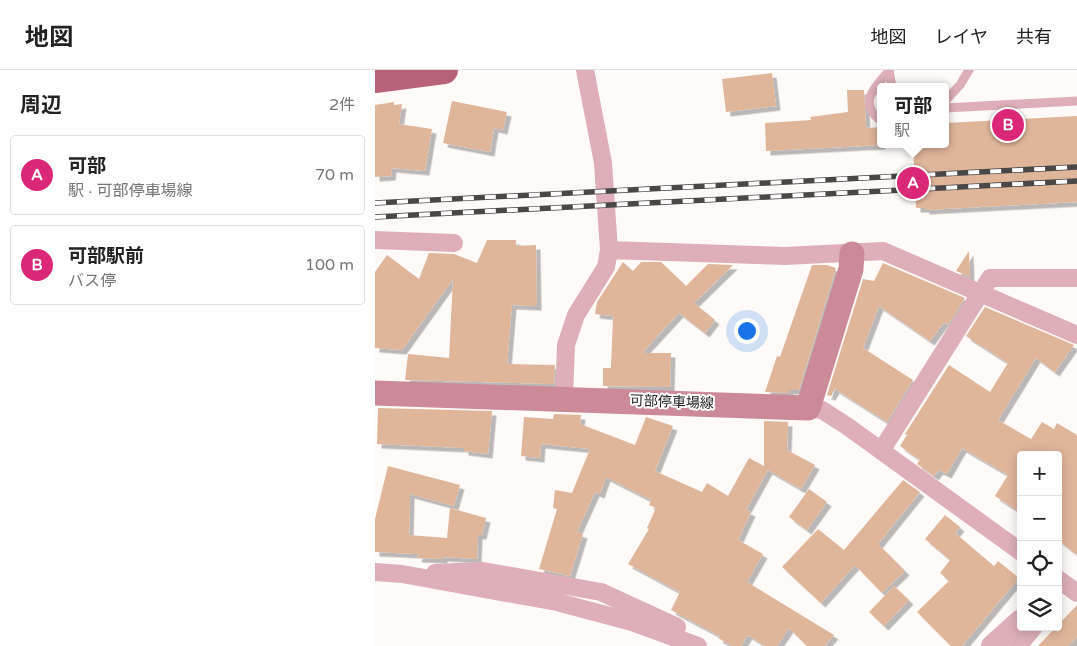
<!DOCTYPE html>
<html lang="ja">
<head>
<meta charset="utf-8">
<style>
	:root { --surface:#fff; --page:#f2f2f2; --text:#222; --muted:#767676; --line:#e0e0e0; --accent:#db2777 }
	body { margin:0; font-family:"Varela Round","Noto Sans JP",sans-serif; background:var(--page); color:var(--text) }
	.controls { position:absolute; right:15px; bottom:15px; display:grid; overflow:hidden; border-radius:5px; box-shadow:0 2px 12px #0003 }
	.controls button { width:45px; height:45px; display:grid; place-items:center; padding:0; border:0; border-bottom:1px solid var(--line); background:var(--surface); color:var(--text); font:25px sans-serif }
	.you { position:absolute; left:371px; top:260px; width:18px; height:18px; margin:-12px; border:4px solid #fff; border-radius:50%; background:#1a73e8; box-shadow:0 0 0 8px #1a73e833 }
	.badge { display:grid; place-items:center; width:32px; height:32px; border-radius:50%; background:var(--accent); color:#fff; font-size:16px; font-weight:700 }
	.pin { position:absolute; translate:-50% -50%; border:2px solid #fff; box-shadow:0 1px 5px #0006 }
	.popup { position:absolute; left:502px; top:13px; width:72px; height:65px; box-sizing:border-box; display:grid; place-content:center; border-radius:5px; background:var(--surface); filter:drop-shadow(0 1px 4px #0005); font-size:16px; white-space:nowrap; color:var(--muted) }
	.popup b { font-size:19px; color:var(--text) }
	.popup::after { content:''; position:absolute; left:50%; top:100%; margin-left:-10px; border:10px solid transparent; border-top-color:var(--surface) }
	.list { margin:0; padding:0; list-style:none }
	h2 { display:flex; justify-content:space-between; align-items:center; height:65px; margin:0; padding:0 20px; font-size:21px }
	h2 small { font-size:16px; font-weight:400; color:var(--muted) }
	.list li { display:grid; grid-template-columns:32px 1fr auto; gap:15px; align-items:center; box-sizing:border-box; height:80px; margin:0 10px 10px; padding:0 10px; border:1px solid var(--line); border-radius:5px }
	.list b { display:block; font-size:19px; white-space:nowrap }
	.list p { margin:0; font-size:16px; white-space:nowrap; color:var(--muted) }
	.list em { font-size:16px; font-style:normal; color:var(--muted) }
	.icon { flex:none; width:28px; height:28px; fill:none; stroke:currentColor; stroke-width:2; stroke-linecap:round; stroke-linejoin:round }
	.map { position:relative; flex:none; width:702px; height:576px; overflow:hidden }
	header { display:flex; align-items:center; gap:30px; box-sizing:border-box; height:70px; padding:0 25px; background:var(--surface); border-bottom:1px solid var(--line) }
	header strong { font-size:24px }
	nav { display:flex; gap:28px; margin-inline-start:auto; font-size:18px }
	main { display:flex }
	aside { flex:1; background:var(--surface) }
	.map>svg:first-child { display:block }
	.building { fill:#e0b69b; filter:url(#shadow) }
	.lines { fill:none; stroke-linecap:round; stroke-linejoin:round }
	.service { stroke:#deafb8; stroke-width:9 }
	.minor { stroke:#deafb8; stroke-width:18 }
	.tertiary { stroke:#deafb8; stroke-width:22 }
	.secondary { stroke:#cc8a98; stroke-width:25 }
	.trunk { stroke:#b86277; stroke-width:28 }
	.rail-casing { stroke:#4a4747; stroke-width:5.5 }
	.rail { stroke:#fff; stroke-width:4; stroke-dasharray:11; stroke-linecap:butt }
	.labels { text-anchor:middle; dominant-baseline:central; stroke-width:4; stroke-linejoin:round; paint-order:stroke }
	.street-label { font-size:14px; fill:#232121; stroke:#fff }
</style>
</head>
<body>
<header>
<strong>地図</strong>
<nav><a>地図</a><a>レイヤ</a><a>共有</a></nav>
</header>
<main>
<aside>
<h2>周辺<small>2件</small></h2>
<ul class="list">
<li><span class="badge">A</span><div><b>可部</b><p>駅 · 可部停車場線</p></div><em>70 m</em></li>
<li><span class="badge">B</span><div><b>可部駅前</b><p>バス停</p></div><em>100 m</em></li>
</ul>
</aside>
<div class="map">
<svg width="702" height="576" viewBox="0 0 702 576">
	<defs>
		<filter id="shadow"><feDropShadow dx="4.5" dy="4.5" stdDeviation="0" flood-color="#0004"/></filter>
	</defs>
	<rect width="100%" height="100%" fill="#fdfaf8"/>
	<path class="building" d="M397 3 401 36 351 42 347 9Z
		M472 20H489L491 58 506 57V75L391 81 390 53 436 50 435 47 473 42Z
		M77 31 132 42 128 60 119 58 115 82 68 73Z
		M19 32V35L27 34 24 54 57 59 50 101 17 98 16 106 0 107V35Z
		M702 46V132L550 140V138H541L538 74H570V53Z
		M112 170H141V176L161 175 162 236 137 235 132 294 180 295 179 314 30 310 33 284 74 288 78 209 27 280 0 278V202L12 185 44 209 54 183 79 184 102 193Z
		M594 181 595 207 581 201Z
		M248 192 258 201 266 192H286L311 216 333 194 358 195 319 233 340 250 330 263 304 243 267 283H296L295 317 228 316V298H236L238 246 220 244 222 232Z
		M508 193 590 228 573 255 569 252 555 271 504 236 488 278 538 310 512 352 460 319 456 326 452 325 488 209 499 211Z
		M437 195H452L461 198 424 320H414V323L390 322 402 286 405 287Z
		M610 237 699 275 680 302 661 288 623 350 656 369 667 352 679 359 682 353 702 365V485L683 470V385H646V443L620 426 633 405 587 378 572 404 564 400 559 406 542 394 545 390 525 376 532 365 530 364 574 295 615 322 633 293 591 266Z
		M3 338 117 341 113 384 89 381V378L2 374Z
		M179 344 206 345 205 354 260 375 271 347 298 356 280 401 327 422 332 413 353 426 374 388 389 396V351L413 352 412 380 440 395 426 419 393 400 371 440 376 442 363 470 388 484 372 512 459 565 449 576H432L414 558 402 576H390L373 565 366 576H357L343 568 345 566 296 540 305 522 253 494 274 459 272 458 281 438 274 435 276 430 231 407 225 424 220 422 202 462 208 464 195 506 164 499 182 439 178 438 180 420 197 423 215 379 166 374 165 388 146 386 149 347 178 349Z
		M13 396 85 415 79 436 35 424 34 465 72 468 75 438 111 448 107 465H103L102 489 68 487V489L42 488 43 484 0 482V449Z
		M528 410 545 422 503 474 530 501 507 523 480 495 446 533 407 497 443 459 469 480Z
		M434 419 452 432 432 460 414 447Z
		M570 445 585 457 580 463 619 496 623 491 644 508 587 576H576L542 542 574 511 565 503 575 490 550 469Z
		M519 516 534 530 509 556 494 542Z
		M702 535V567L693 576H663Z"/>
	<g class="lines">
		<path class="service" d="M514 0 517 17
			M570 31 585 15 594 0
			M570 38 702 31
			M506 51C482 33 500 17 514 1"/>
		<path class="minor" d="M0 170 79 173
			M234 180 410 186 508 181 702 265
			M189 328 191 275 201 245 231 197 234 180 228 93 210 0
			M433 338 447 340 472 356 646 482
			M506 381 615 208H702
			M0 502 27 504 182 532 257 552 323 576
			M60 503 108 501 226 522 302 557
			M683 509 702 523
			M643 576 659 557"/>
		<path class="tertiary" d="M617 576 646 550"/>
		<path class="secondary" d="M0 323 433 338 476 199 477 184"/>
		<path class="trunk" d="M0 9 69 0"/>
		<g class="rail-casing">
			<path id="rail" d="M0 133 702 97
				M0 147 702 111"/>
		</g>
		<use href="#rail" class="rail"/>
	</g>
	<g class="labels">
		<g class="street-label">
			<text transform="translate(297 332) rotate(2)">可部停車場線</text>
		</g>
	</g>
</svg>
<div class="controls">
<button>+</button>
<button>−</button>
<button><svg class="icon" aria-label="locate" viewBox="0 0 24 24"><circle cx="12" cy="12" r="6"/><path d="M12 2v4M12 18v4M2 12h4M18 12h4"/></svg></button>
<button><svg class="icon" aria-label="layers" viewBox="0 0 24 24"><path d="M12 4l9 5-9 5-9-5zM3 14l9 5 9-5"/></svg></button>
</div>
<div class="you"></div>
<div class="pin badge" style="left:538px;top:113px">A</div>
<div class="popup"><b>可部</b>駅</div>
<div class="pin badge" style="left:633px;top:55px">B</div>
</div>
</main>
</body>
</html>
